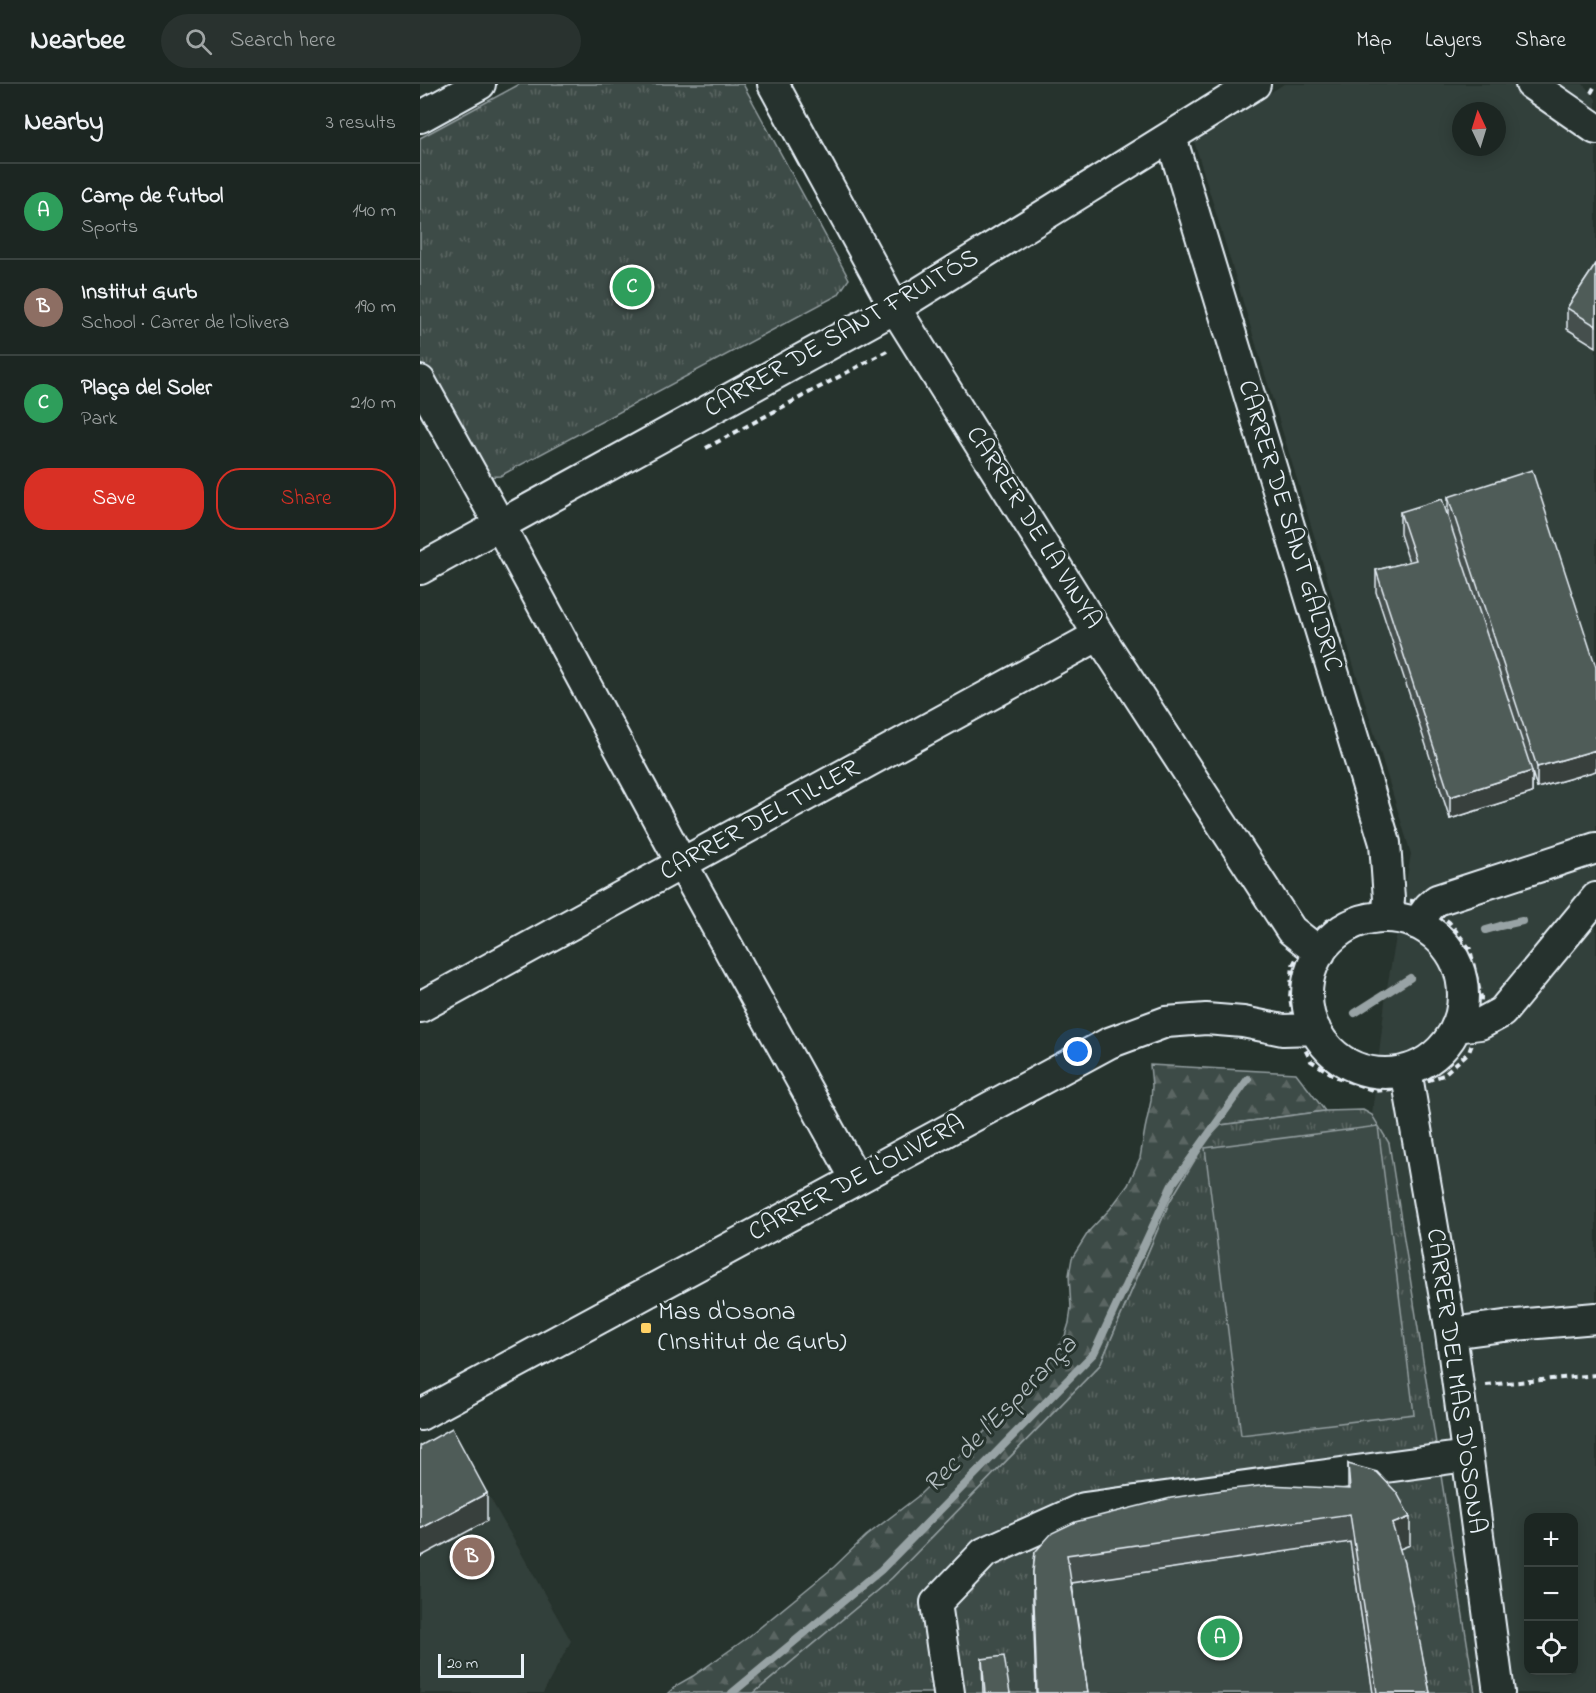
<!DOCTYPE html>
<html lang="en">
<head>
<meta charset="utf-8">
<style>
	:root { --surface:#1c2622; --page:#29322f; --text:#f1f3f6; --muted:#a0a5a5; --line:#3a4340; --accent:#d93025 }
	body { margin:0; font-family:"Indie Flower",sans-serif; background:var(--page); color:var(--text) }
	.controls { position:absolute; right:18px; bottom:18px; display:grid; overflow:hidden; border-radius:12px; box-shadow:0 3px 15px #0003 }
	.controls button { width:54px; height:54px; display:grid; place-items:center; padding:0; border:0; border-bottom:2px solid var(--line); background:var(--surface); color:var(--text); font:30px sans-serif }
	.compass { position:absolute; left:1032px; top:18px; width:54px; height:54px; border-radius:50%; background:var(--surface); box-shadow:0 3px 15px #0003; rotate:356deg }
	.scale { position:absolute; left:18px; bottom:15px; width:86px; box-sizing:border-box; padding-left:6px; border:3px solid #e8f1f8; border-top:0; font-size:16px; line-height:21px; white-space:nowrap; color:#e8f1f8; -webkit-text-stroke:4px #26332d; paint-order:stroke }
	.you { position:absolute; left:658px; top:968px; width:21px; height:21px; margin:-15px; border:4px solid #fff; border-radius:50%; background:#1a73e8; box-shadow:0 0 0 9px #1a73e833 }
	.badge { display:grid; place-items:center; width:39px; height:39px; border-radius:50%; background:var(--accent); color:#fff; font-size:20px; font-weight:700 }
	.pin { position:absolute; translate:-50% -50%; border:3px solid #fff; box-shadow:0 2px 6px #0006 }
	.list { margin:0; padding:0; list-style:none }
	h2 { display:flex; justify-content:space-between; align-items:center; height:78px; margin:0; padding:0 24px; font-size:26px }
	h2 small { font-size:20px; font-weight:400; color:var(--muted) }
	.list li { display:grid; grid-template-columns:39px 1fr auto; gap:18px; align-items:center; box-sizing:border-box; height:96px; padding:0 24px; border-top:2px solid var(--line) }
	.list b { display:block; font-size:22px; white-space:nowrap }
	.list p { margin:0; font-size:20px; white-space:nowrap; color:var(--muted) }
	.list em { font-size:20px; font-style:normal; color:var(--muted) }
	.actions { display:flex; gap:12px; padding:18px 24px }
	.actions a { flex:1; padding:14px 0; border:2px solid var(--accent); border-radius:24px; text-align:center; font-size:21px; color:var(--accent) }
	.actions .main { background:var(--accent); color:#fff }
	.icon { flex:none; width:33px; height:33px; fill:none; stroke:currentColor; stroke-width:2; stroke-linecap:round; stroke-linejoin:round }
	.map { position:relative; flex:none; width:1176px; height:1609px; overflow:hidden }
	header { display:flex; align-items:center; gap:36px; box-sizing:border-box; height:84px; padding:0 30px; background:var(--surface); border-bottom:2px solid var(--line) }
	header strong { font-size:28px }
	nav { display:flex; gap:33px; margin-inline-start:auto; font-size:21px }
	.search { width:420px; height:54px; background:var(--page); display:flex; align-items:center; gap:15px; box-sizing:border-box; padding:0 21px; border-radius:33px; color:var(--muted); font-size:22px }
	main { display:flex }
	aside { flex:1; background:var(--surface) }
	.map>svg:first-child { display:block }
	.built { fill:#333f3a; fill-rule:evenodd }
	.forest { fill:url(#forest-firs); stroke:#939ea0; stroke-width:1.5 }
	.park { fill:url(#park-tufts); stroke:#939ea0; stroke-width:1.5 }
	.pitch { fill:#3e4b47; stroke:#939ea0; stroke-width:1.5 }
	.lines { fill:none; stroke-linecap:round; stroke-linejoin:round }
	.stream { stroke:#98a3a5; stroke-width:8 }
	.minor-casing { stroke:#e8f1f8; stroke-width:34 }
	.path { stroke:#e8f1f8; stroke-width:4; stroke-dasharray:6 4.5; stroke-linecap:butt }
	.minor { stroke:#26332d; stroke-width:30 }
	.wall { fill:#454f4d; stroke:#e8f1f8; stroke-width:1.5 }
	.shaded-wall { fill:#38403e; stroke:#e8f1f8; stroke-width:1.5 }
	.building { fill:#505c59; stroke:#e8f1f8; stroke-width:1.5 }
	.poi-dot { fill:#ffd166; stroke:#26332d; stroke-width:2 }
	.labels { text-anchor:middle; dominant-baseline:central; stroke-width:6; stroke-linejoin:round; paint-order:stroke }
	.street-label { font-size:26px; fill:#e8f1f8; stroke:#26332d }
	.poi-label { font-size:26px; fill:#e8f1f8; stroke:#26332d; text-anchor:start }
	.water-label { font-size:27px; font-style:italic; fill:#b3bdc0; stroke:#26332d }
</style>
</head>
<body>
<header>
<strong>Nearbee</strong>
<div class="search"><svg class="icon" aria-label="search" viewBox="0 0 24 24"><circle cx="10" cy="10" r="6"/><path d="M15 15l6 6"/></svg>Search here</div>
<nav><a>Map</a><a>Layers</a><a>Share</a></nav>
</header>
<main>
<aside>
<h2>Nearby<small>3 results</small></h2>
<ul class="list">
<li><span class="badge" style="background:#2e9e5b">A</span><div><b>Camp de futbol</b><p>Sports</p></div><em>140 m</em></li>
<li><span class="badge" style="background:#8d6e63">B</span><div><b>Institut Gurb</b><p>School · Carrer de l'Olivera</p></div><em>190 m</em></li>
<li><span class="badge" style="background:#2e9e5b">C</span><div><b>Plaça del Soler</b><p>Park</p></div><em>210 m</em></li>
</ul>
<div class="actions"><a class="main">Save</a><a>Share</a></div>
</aside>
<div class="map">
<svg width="1176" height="1609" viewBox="0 0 1176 1609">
	<defs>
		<pattern id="forest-firs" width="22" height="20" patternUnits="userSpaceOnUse" patternTransform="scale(1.5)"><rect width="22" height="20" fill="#3e4b47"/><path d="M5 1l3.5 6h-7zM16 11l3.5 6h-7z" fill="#5a6562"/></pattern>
		<pattern id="park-tufts" width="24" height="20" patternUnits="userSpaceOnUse" patternTransform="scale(1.5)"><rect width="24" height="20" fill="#3e4b47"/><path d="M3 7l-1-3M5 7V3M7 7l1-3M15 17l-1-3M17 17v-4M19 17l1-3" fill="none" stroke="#5a6562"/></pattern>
	</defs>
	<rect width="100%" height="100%" fill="#26332d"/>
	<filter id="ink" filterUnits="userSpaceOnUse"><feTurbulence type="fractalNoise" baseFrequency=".0167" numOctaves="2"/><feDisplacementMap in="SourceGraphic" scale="12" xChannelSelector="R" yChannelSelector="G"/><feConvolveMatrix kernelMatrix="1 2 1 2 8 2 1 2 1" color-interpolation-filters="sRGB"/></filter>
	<g filter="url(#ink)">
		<path class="built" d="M864 0H1163L1176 15V1609H1055L969 1059 952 1031 966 909 991 770 774 57ZM1041 27H1077V63H1041ZM1108 1434H1154V1586H1108Z
			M43 1366 151 1557 123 1609H0V1390Z"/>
		<path class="forest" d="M730 981 876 989 905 1027 801 1041 787 1056 750 1117 680 1281 472 1494 334 1609H248L257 1601 273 1592 327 1554 414 1483 446 1452 497 1413 621 1293 645 1252 649 1239 651 1224 649 1191 652 1174 669 1147 690 1125 708 1101 720 1074 725 1045 731 1017 732 1002Z"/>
		<path class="park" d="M100 0H323L429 195 418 211 80 392 64 393 0 279V54Z
			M943 1026 952 1031 969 1059 1055 1609H334L472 1494 680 1281 750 1117 787 1056 801 1041 905 1027Z"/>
		<path class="pitch" d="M958 1042 994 1330 821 1351 785 1064Z
			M930 1458 953 1609H664L647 1499Z"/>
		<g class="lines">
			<path class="stream" d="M1066 846 1080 842 1102 837
				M935 929 990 894
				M312 1609 461 1486 674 1269 752 1101 828 995"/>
			<g class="minor-casing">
				<path id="minor" d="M353 0 475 224 679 551 871 846 900 869
					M1111 0 1176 45
					M0 33 60 0
					M751 53 965 759 969 815 967 833
					M0 297 71 425 262 780 436 1095
					M0 485 475 224 835 0
					M887 911a78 78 0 1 1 156 0a78 78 0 1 1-156 0Z
					M997 840 1009 823 1017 816 1176 764
					M0 923 679 551
					M1036 943 1060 940 1082 928 1176 814
					M986 986 1031 1249 1079 1609
					M1031 1249 1084 1242 1176 1234
					M0 1331 689 959 746 938 786 935 823 938 863 946 895 945
					M529 1609 516 1519 564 1469 664 1424 1047 1372"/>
			</g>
			<path class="path" d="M1171 9 1176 0
				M286 364 467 267
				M969 815 993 817 1009 823 1029 838 1050 865 1061 913 1060 940 1049 968 1023 991 989 1003 955 1007 917 993 891 977 875 945 870 913 873 881 885 858 907 837 931 825 957 816Z
				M1066 1301 1176 1291"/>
			<use href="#minor" class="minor"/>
		</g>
		<path class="wall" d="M1176 180V263L1147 245V224Z
			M1028 413 1176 583V687L1117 704 1112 688V709L1030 735 956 508V486L989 478 980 450V428L1028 434Z
			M928 1380 990 1461 979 1465 1010 1609H953L930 1458 652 1499 668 1609H616L613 1516V1488L615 1468 928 1405Z
			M562 1575 590 1609H563Z"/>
		<path class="shaded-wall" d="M1176 666V687L1117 704V683Z
			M1112 687V709L1030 735V713Z
			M67 1409V1437L0 1473V1445Z
			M990 1433V1461L972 1468V1440Z"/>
		<path class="building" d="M1176 180V242L1147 224Z
			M1112 386 1176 583V666L1117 683 1028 413Z
			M1022 415 1112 687 1030 713 956 486 996 476 980 428Z
			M32 1344 67 1409 0 1445V1362Z
			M928 1380 957 1388 977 1409 990 1433 972 1440 984 1479 1010 1609H957L930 1430 647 1471 668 1609H617L613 1488 615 1468 632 1449 655 1438 751 1414 803 1406 849 1401 930 1405Z
			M584 1572 590 1609H565L562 1575Z"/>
	</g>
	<rect class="poi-dot" x="220" y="1238" width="12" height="12" rx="3"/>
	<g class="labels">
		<g class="street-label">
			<text transform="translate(422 250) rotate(-30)">CARRER DE SANT FRUITÓS</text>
			<text transform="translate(869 442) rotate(73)">CARRER DE SANT GALDRIC</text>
			<text transform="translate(613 444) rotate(58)">CARRER DE LA VINYA</text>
			<text transform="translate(340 737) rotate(-29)">CARRER DEL TIL·LER</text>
			<text transform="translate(437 1095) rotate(-28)">CARRER DE L'OLIVERA</text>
			<text transform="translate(1035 1297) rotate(82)">CARRER DEL MAS D'OSONA</text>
		</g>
		<g class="poi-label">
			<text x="238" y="1229">Mas d'Osona<tspan x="238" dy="30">(Institut de Gurb)</tspan></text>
		</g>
		<g class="water-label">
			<text transform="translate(581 1331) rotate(-46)">Rec de l'Esperança</text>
		</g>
	</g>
</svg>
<div class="controls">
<button>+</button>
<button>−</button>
<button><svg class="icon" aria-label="locate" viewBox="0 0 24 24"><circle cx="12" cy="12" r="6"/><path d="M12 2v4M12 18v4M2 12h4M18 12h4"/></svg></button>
</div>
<svg class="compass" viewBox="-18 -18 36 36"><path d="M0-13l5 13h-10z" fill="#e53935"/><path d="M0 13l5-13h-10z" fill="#a0a5a5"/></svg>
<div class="scale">20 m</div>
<div class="you"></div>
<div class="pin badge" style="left:800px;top:1554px;background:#2e9e5b">A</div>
<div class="pin badge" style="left:52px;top:1473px;background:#8d6e63">B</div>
<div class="pin badge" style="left:212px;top:203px;background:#2e9e5b">C</div>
</div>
</main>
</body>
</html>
